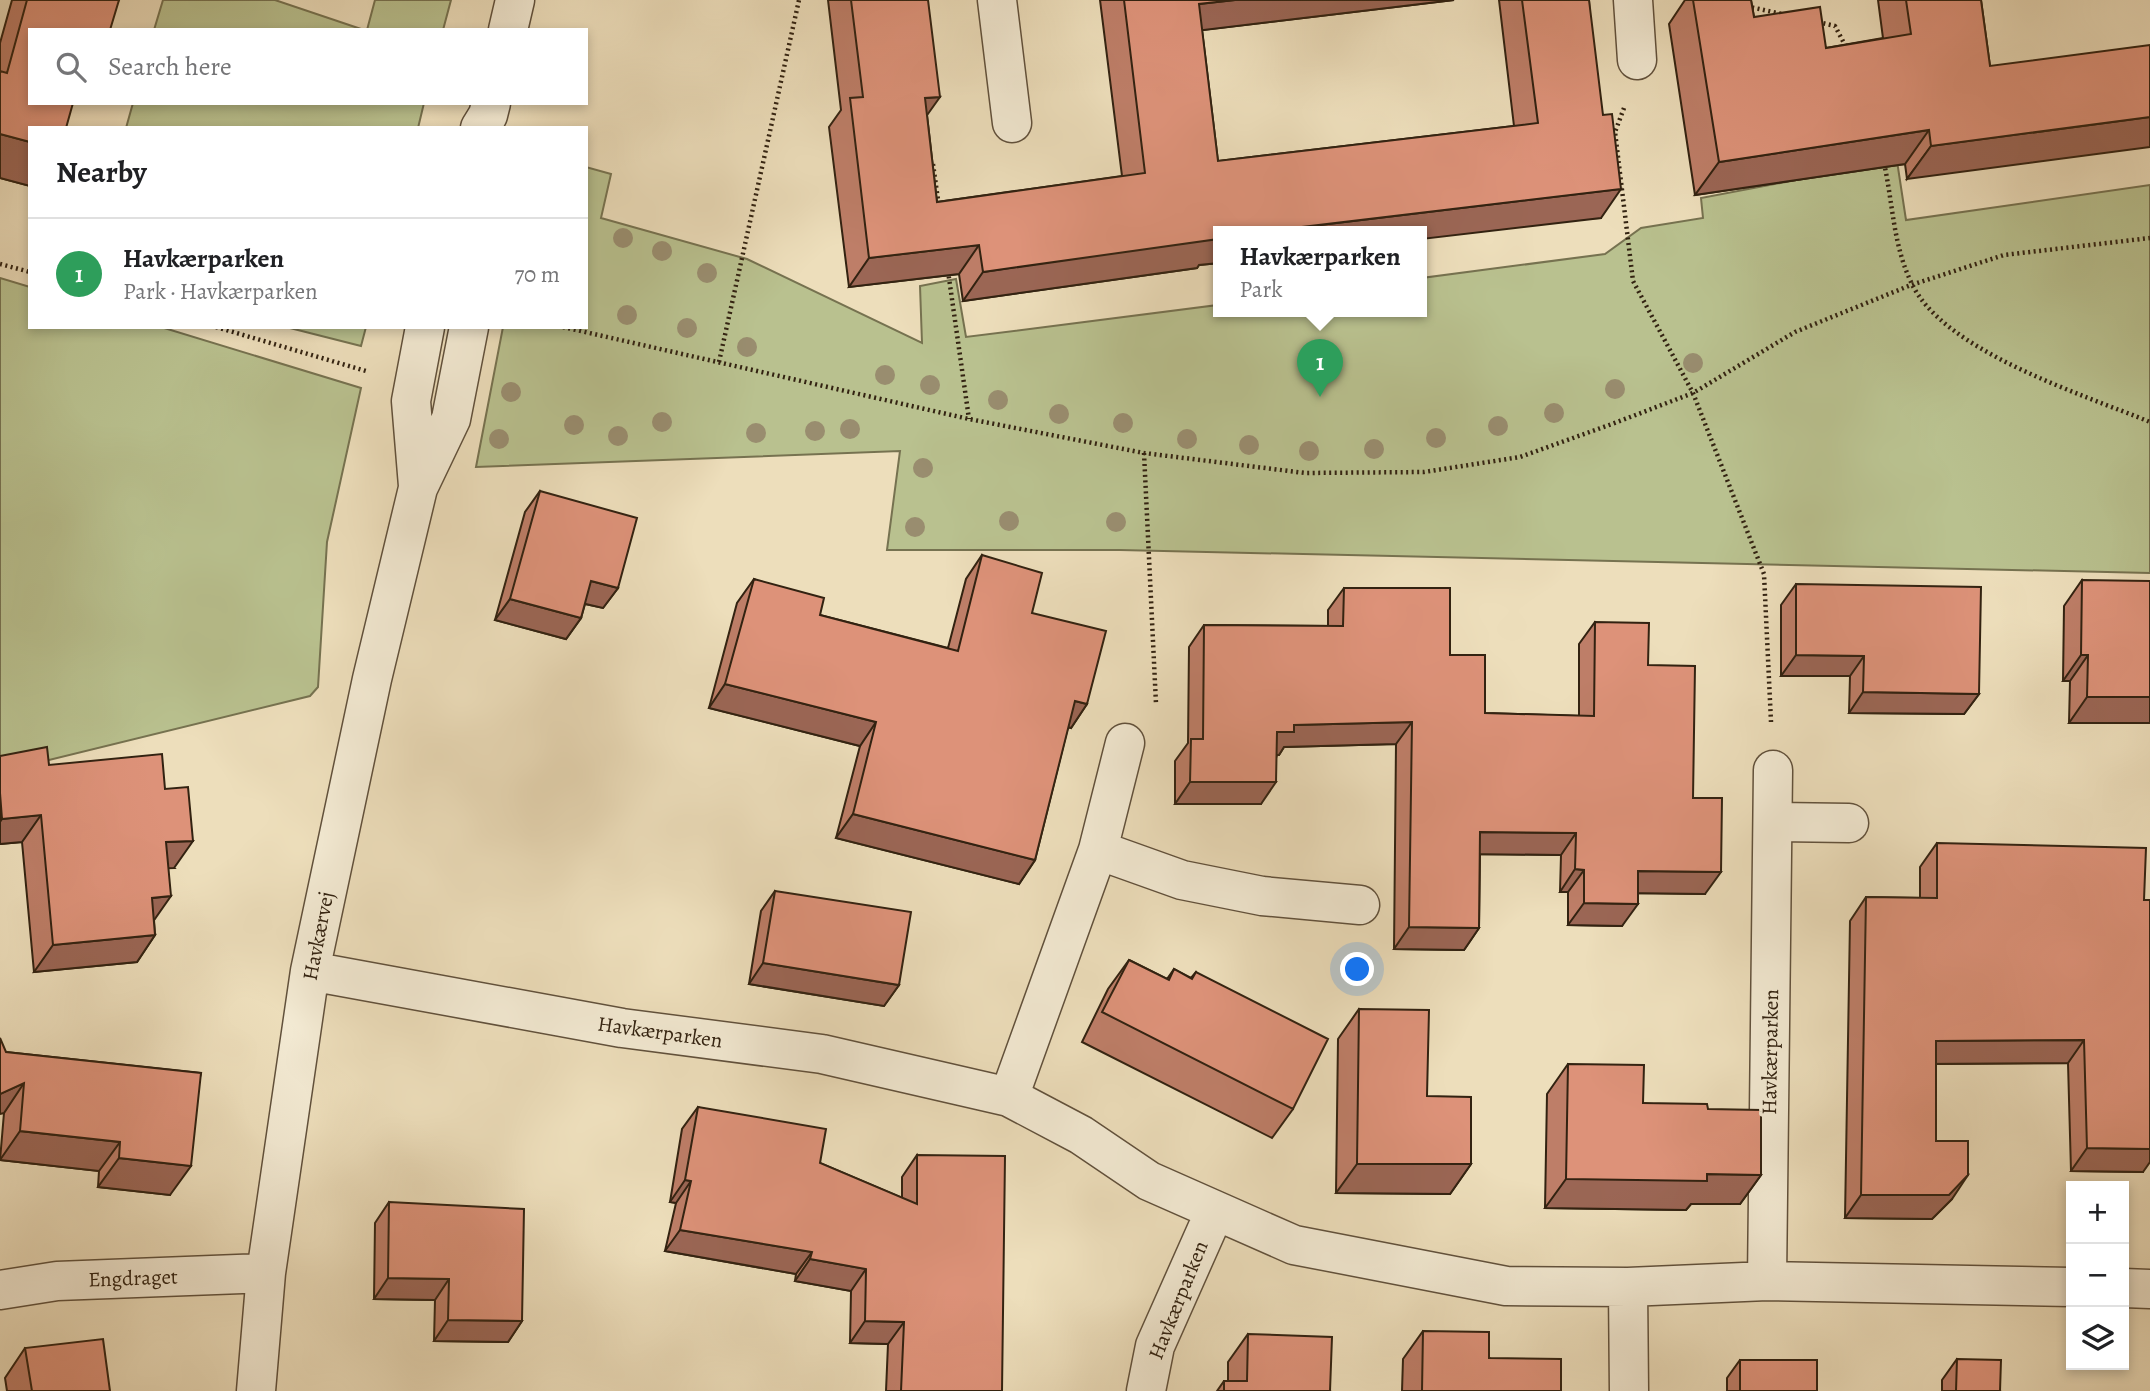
<!DOCTYPE html>
<html lang="en">
<head>
<meta charset="utf-8">
<style>
	:root { --surface:#fff; --page:#f2f2f2; --text:#202124; --muted:#757577; --line:#e0e0e0; --accent:#ea580c }
	body { margin:0; font-family:Alegreya,serif; background:var(--page); color:var(--text) }
	.controls { position:absolute; right:21px; bottom:21px; display:grid; overflow:hidden; border-radius:0px; box-shadow:0 4px 10px #0003 }
	.controls button { width:63px; height:63px; display:grid; place-items:center; padding:0; border:0; border-bottom:2px solid var(--line); background:var(--surface); color:var(--text); font:35px sans-serif }
	.you { position:absolute; left:1358px; top:970px; width:24px; height:24px; margin:-18px; border:5px solid #fff; border-radius:50%; background:#1a73e8; box-shadow:0 0 0 10px #1a73e833 }
	.badge { display:grid; place-items:center; width:46px; height:46px; border-radius:50%; background:var(--accent); color:#fff; font-size:23px; font-weight:700 }
	.pin { position:absolute; translate:-50% -58px; filter:drop-shadow(0 2px 4px #0008) }
	.pin::after { content:''; position:absolute; top:37px; width:24px; height:21px; background:inherit; clip-path:polygon(0 0,100% 0,50% 100%) }
	.popup { position:absolute; left:1213px; top:226px; width:214px; height:91px; box-sizing:border-box; display:grid; place-content:center; border-radius:0px; background:var(--surface); filter:drop-shadow(0 2px 5px #0005); font-size:23px; white-space:nowrap; color:var(--muted) }
	.popup b { font-size:26px; color:var(--text) }
	.popup::after { content:''; position:absolute; left:50%; top:100%; margin-left:-14px; border:14px solid transparent; border-top-color:var(--surface) }
	.list { margin:0; padding:0; list-style:none }
	h2 { display:flex; justify-content:space-between; align-items:center; height:91px; margin:0; padding:0 28px; font-size:30px }
	h2 small { font-size:23px; font-weight:400; color:var(--muted) }
	.list li { display:grid; grid-template-columns:46px 1fr auto; gap:21px; align-items:center; box-sizing:border-box; height:112px; padding:0 28px; border-top:2px solid var(--line) }
	.list b { display:block; font-size:26px; white-space:nowrap }
	.list p { margin:0; font-size:23px; white-space:nowrap; color:var(--muted) }
	.list em { font-size:23px; font-style:normal; color:var(--muted) }
	.icon { flex:none; width:38px; height:38px; fill:none; stroke:currentColor; stroke-width:2; stroke-linecap:round; stroke-linejoin:round }
	.map { position:relative; flex:none; width:2150px; height:1391px; overflow:hidden }
	.search { position:absolute; background:var(--surface); box-shadow:0 4px 10px #0003; left:28px; top:28px; width:560px; height:77px; display:flex; align-items:center; gap:18px; box-sizing:border-box; padding:0 24px; border-radius:0px; color:var(--muted); font-size:26px }
	.panel { position:absolute; background:var(--surface); box-shadow:0 4px 10px #0003; left:28px; top:126px; width:560px; height:203px; border-radius:0px }
	.map>svg:first-child { display:block }
	.green { fill:#b9c18f; stroke:#767250; stroke-width:2 }
	.lines { fill:none; stroke-linecap:round; stroke-linejoin:round }
	.minor-casing { stroke:#61513c; stroke-width:41 }
	.path { stroke:#322211; stroke-width:4.5; stroke-dasharray:2 3.5; stroke-linecap:butt }
	.minor { stroke:#f3ead3; stroke-width:38 }
	.tree { fill:#998d6f }
	.wall { fill:#be7e68; stroke:#322211; stroke-width:2 }
	.shaded-wall { fill:#9b6655; stroke:#322211; stroke-width:2 }
	.building { fill:#dd9279; stroke:#322211; stroke-width:2 }
	.labels { text-anchor:middle; dominant-baseline:central; stroke-width:7; stroke-linejoin:round; paint-order:stroke }
	.street-label { font-size:21px; fill:#322211; stroke:#f3ead3 }
</style>
</head>
<body>
<div class="map">
<svg width="2150" height="1391" viewBox="0 0 2150 1391">
	<rect width="100%" height="100%" fill="#eddebb"/>
	<filter id="stains"><feTurbulence type="fractalNoise" baseFrequency=".00286" numOctaves="4"/><feColorMatrix values="0 0 0 0 .2 0 0 0 0 .09 0 0 0 0 .02 0 0 0 .5 -.17"/></filter>
	<radialGradient id="worn" r=".72"><stop offset=".6" stop-color="#630" stop-opacity="0"/><stop offset="1" stop-color="#630" stop-opacity=".3"/></radialGradient>
	<path class="green" d="M163 0H275L364 30H154Z
		M375 0H451L443 30H367Z
		M133 103H424L418 128H126Z
		M1897 161 1906 220 2150 185V573L1120 550H887L900 451 476 467 503 327H586V167L611 174 601 218 747 259 922 343 920 286 956 279 966 337 1218 305V311H1422V278L1605 254 1641 228 1703 218 1701 198Z
		M0 278 30 287V327H161L361 388 327 542 318 687 310 696 0 772Z
		M286 327H366L361 346Z"/>
	<g class="lines">
		<g class="minor-casing">
			<path id="minor" d="M997 0 1012 123
				M1633 0 1637 60
				M508 30 515 0
				M480 128 488 115 491 103
				M418 486 411 401 425 327
				M1773 822 1849 823
				M1098 850 1182 880 1262 896 1360 905
				M310 971 622 1028 822 1054 1009 1097 1081 1135 1149 1181 1294 1245 1506 1286 1628 1287 1767 1281 2071 1287
				M1009 1097 1098 850 1125 743
				M1767 1281 1773 770
				M1628 1287 1629 1391
				M2124 1288 2150 1289
				M0 1290 57 1281 266 1273
				M256 1391 266 1273 310 971 372 679 418 488 451 419 469 327
				M1146 1391 1155 1346 1215 1211"/>
		</g>
		<path class="path" d="M1740 0 1741 5 1782 14
			M1818 22 1835 26 1847 49
			M1624 108 1615 132 1633 281 1693 393 1764 574 1771 722
			M1884 163C1893 204 1893 244 1911 282 1942 351 2082 394 2150 422
			M933 164 939 207
			M0 264 30 272
			M948 271 969 419
			M216 327 366 371
			M563 327 969 419 1144 453 1305 473 1424 472 1520 457 1612 424 1693 393 1795 332 1911 285 2004 255 2150 238
			M719 362 799 0
			M1144 453 1156 704"/>
		<use href="#minor" class="minor"/>
	</g>
	<g class="tree">
		<circle cx="623" cy="238" r="10"/>
		<circle cx="662" cy="251" r="10"/>
		<circle cx="707" cy="273" r="10"/>
		<circle cx="627" cy="315" r="10"/>
		<circle cx="687" cy="328" r="10"/>
		<circle cx="747" cy="347" r="10"/>
		<circle cx="1693" cy="363" r="10"/>
		<circle cx="885" cy="375" r="10"/>
		<circle cx="930" cy="385" r="10"/>
		<circle cx="1615" cy="389" r="10"/>
		<circle cx="511" cy="392" r="10"/>
		<circle cx="998" cy="400" r="10"/>
		<circle cx="1554" cy="413" r="10"/>
		<circle cx="1059" cy="414" r="10"/>
		<circle cx="662" cy="422" r="10"/>
		<circle cx="1123" cy="423" r="10"/>
		<circle cx="574" cy="425" r="10"/>
		<circle cx="1498" cy="426" r="10"/>
		<circle cx="850" cy="429" r="10"/>
		<circle cx="815" cy="431" r="10"/>
		<circle cx="756" cy="433" r="10"/>
		<circle cx="618" cy="436" r="10"/>
		<circle cx="1436" cy="438" r="10"/>
		<circle cx="499" cy="439" r="10"/>
		<circle cx="1187" cy="439" r="10"/>
		<circle cx="1249" cy="445" r="10"/>
		<circle cx="1374" cy="449" r="10"/>
		<circle cx="1309" cy="451" r="10"/>
		<circle cx="923" cy="468" r="10"/>
		<circle cx="1009" cy="521" r="10"/>
		<circle cx="1116" cy="522" r="10"/>
		<circle cx="915" cy="527" r="10"/>
	</g>
	<path class="wall" d="M12 0H119L30 128V186L0 178V43Z
		M828 0H928L927 115 937 202 1122 176 1100 0H1454L1202 30 1218 161 1514 126 1499 0H1589L1601 218 1219 231V263L1199 265 1197 268 963 301 959 274 849 287 829 127 841 110Z
		M1685 0H1751L1754 17 1826 48 1883 38 1878 0H1981L1990 66 1907 179 1905 164 1695 195 1669 24Z
		M540 491 618 588 603 608 585 604 581 618 566 639 495 620 525 512Z
		M982 555 1032 613 1087 704 1071 728 1068 727 1035 860 1019 884 836 838 860 746 709 708 737 603 754 579 820 615 948 648 966 579Z
		M2082 580 2150 723H2069L2070 681H2063L2064 606Z
		M1796 584 1979 694 1964 714 1849 713 1850 676H1781V605Z
		M1344 588 1450 655 1485 713 1579 716V644L1595 622 1648 665 1693 798 1705 894 1638 893 1622 926 1568 925V892H1560L1561 855 1480 854 1479 928 1464 950 1394 949 1396 744 1284 747 1279 755H1277L1261 804H1175V761L1188 743 1189 647 1204 625 1328 626V610Z
		M0 756 49 765 174 868H168L154 920 155 935 137 962 34 972 22 842 0 844Z
		M1937 843 2144 900 2143 1172 2071 1171 2068 1063 1936 1064V1141L1952 1199 1932 1219 1845 1218 1850 921 1866 897 1920 898V867Z
		M775 891 899 985 884 1006 749 984 761 911Z
		M1129 960 1167 979 1174 969 1191 978 1196 972 1293 1109 1272 1138 1082 1042 1108 989Z
		M1359 1009 1427 1096 1471 1164 1450 1194 1336 1193 1338 1039Z
		M6 1052 201 1073 170 1195 98 1187 99 1171 0 1160 4 1113Z
		M1568 1064 1643 1103 1708 1109 1761 1175 1740 1204H1691L1686 1210 1545 1208 1547 1094Z
		M698 1107 820 1163 902 1198V1177L917 1155 1002 1391H886L888 1344 850 1343 851 1291 795 1281 796 1274 665 1251 676 1203 670 1202 682 1129Z
		M389 1202 522 1321 508 1342 434 1341 435 1300 374 1299 375 1223Z
		M1423 1331 1489 1358 1561 1391H1402L1403 1359Z
		M1248 1334 1330 1391H1217L1224 1381H1228V1362Z
		M25 1348 110 1391H7L5 1378Z
		M1957 1359 2000 1391H1942V1380Z
		M1740 1360 1817 1391H1727V1378Z"/>
	<path class="shaded-wall" d="M1235 0H1454L1179 33 1199 4Z
		M940 97 920 125 925 98Z
		M2150 117V147L1907 179 1931 146Z
		M1929 130 1905 164 1695 195 1719 162Z
		M0 134 30 142V186L0 178Z
		M1621 189 1601 218 1422 239V231H1269Z
		M1219 237V263L1199 265 1197 268 963 301 983 272Z
		M979 245 959 274 849 287 869 258Z
		M591 581 618 588 603 608 577 602Z
		M510 599 581 618 566 639 495 620Z
		M1796 655 1864 656 1850 676H1781Z
		M2081 655H2088L2070 681H2063Z
		M725 684 876 722 860 746 709 708Z
		M1863 692 1979 694 1964 714 1849 713Z
		M2087 697H2150V723H2069Z
		M1075 701 1087 704 1071 728 1058 724Z
		M1412 722 1396 744 1284 747 1279 755 1262 754 1277 732 1294 725Z
		M1190 782H1276L1261 804H1175Z
		M853 814 1035 860 1019 884 836 838Z
		M41 815 22 842 0 844V822L2 819Z
		M1480 832 1576 833 1561 855 1465 854Z
		M193 841 174 868 148 869 166 842Z
		M1575 869 1584 870 1568 892H1560Z
		M1638 871 1721 872 1705 894 1623 893Z
		M171 896 152 923V898Z
		M1584 903 1638 904 1622 926 1568 925Z
		M1409 927 1479 928 1464 950 1394 949Z
		M155 935 137 962 34 972 53 945Z
		M763 963 899 985 884 1006 749 984Z
		M2084 1040 2068 1063 1920 1064 1936 1041Z
		M24 1083 4 1113 0 1114V1094Z
		M20 1131 120 1142 99 1171 0 1160Z
		M2087 1148 2150 1149V1162L2143 1172 2071 1171Z
		M119 1158 191 1166 170 1195 98 1187Z
		M1357 1164H1471L1450 1194 1336 1193Z
		M1707 1174 1761 1175 1740 1204H1691L1686 1210 1545 1208 1566 1179Z
		M1968 1175 1952 1199 1932 1219 1845 1218 1861 1195Z
		M685 1180 691 1181 676 1203 670 1202Z
		M680 1230 812 1252 796 1274 665 1251Z
		M810 1259 866 1269 851 1291 795 1281Z
		M388 1278 449 1279 435 1300 374 1299Z
		M448 1320 522 1321 508 1342 434 1341Z
		M865 1321 904 1322 888 1344 850 1343Z"/>
	<path class="building" d="M27 0H119L110 30H30V103H73L66 128H30V142L0 134V71L7 73Z
		M851 0H928L940 97 925 98 937 202 1145 173 1124 0H1235L1199 4 1218 161 1538 123 1522 0H1589L1603 115 1612 114 1621 189 1269 231H1219L1218 239 983 272 979 245 869 258 850 98 863 97Z
		M1693 0H1751L1754 17 1820 7 1826 48 1911 34 1906 0H1981L1990 66 2150 45V117L1931 146 1929 130 1719 162Z
		M540 491 637 518 618 588 591 581 581 618 510 599Z
		M982 555 1042 573 1032 613 1106 631 1087 704 1075 701 1035 860 853 814 876 722 725 684 754 579 824 598 820 615 958 651Z
		M2082 580 2150 581V697H2087L2088 655H2081Z
		M1796 584 1981 587 1979 694 1863 692 1864 656 1796 655Z
		M1344 588H1450V655H1485V713L1594 716 1595 622 1649 623 1648 665 1695 666 1693 798H1722L1721 872 1638 871V904L1584 903V870L1575 869 1576 833 1480 832 1479 928 1409 927 1412 722 1294 725V732H1277L1276 782H1190L1191 739H1203L1204 625 1343 626Z
		M47 747 49 765 162 754 165 789 188 787 193 841 166 842 171 896 152 898 155 935 53 945 41 815 2 819 0 793V756Z
		M1937 843 2146 848 2144 900H2150V1149L2087 1148 2084 1040 1936 1041V1141H1968V1175L1949 1195H1861L1866 897 1937 898Z
		M775 891 911 912 899 985 763 963Z
		M1129 960 1169 980 1174 969 1192 979 1196 972 1328 1039 1293 1109 1102 1012Z
		M1359 1009 1429 1010 1427 1096 1471 1097V1164H1357Z
		M0 1038 6 1052 201 1073 191 1166 119 1158 120 1142 20 1131 24 1083 0 1094Z
		M1568 1064 1644 1065 1643 1103 1707 1104 1708 1109 1761 1110V1175L1707 1174V1181L1566 1179Z
		M698 1107 826 1129 820 1163 917 1204V1155L1005 1156 1002 1391H901L904 1322 865 1321 866 1269 810 1259 812 1252 680 1230 691 1181 685 1180Z
		M389 1202 524 1209 522 1321 448 1320 449 1279 388 1278Z
		M1423 1331 1489 1332V1358L1561 1359V1391H1422Z
		M1248 1334 1332 1337 1330 1391H1224V1381H1247Z
		M103 1339 110 1391H32L25 1348Z
		M1957 1359 2001 1360 2000 1391H1956Z
		M1740 1360H1817V1391H1740Z"/>
	<g class="labels">
		<g class="street-label">
			<text transform="translate(318 936) rotate(-79)">Havkærvej</text>
			<text transform="translate(660 1032) rotate(8)">Havkærparken</text>
			<text transform="translate(1770 1052) rotate(-89)">Havkærparken</text>
			<text transform="translate(133 1278) rotate(-2)">Engdraget</text>
			<text transform="translate(1178 1300) rotate(-68)">Havkærparken</text>
		</g>
	</g>
	<rect width="100%" height="100%" filter="url(#stains)"/>
	<rect width="100%" height="100%" fill="url(#worn)"/>
</svg>
<div class="controls">
<button>+</button>
<button>−</button>
<button><svg class="icon" aria-label="layers" viewBox="0 0 24 24"><path d="M12 4l9 5-9 5-9-5zM3 14l9 5 9-5"/></svg></button>
</div>
<div class="you"></div>
<div class="pin badge" style="left:1320px;top:397px;background:#2e9e5b">1</div>
<div class="popup"><b>Havkærparken</b>Park</div>
<div class="search"><svg class="icon" aria-label="search" viewBox="0 0 24 24"><circle cx="10" cy="10" r="6"/><path d="M15 15l6 6"/></svg>Search here</div>
<section class="panel">
<h2>Nearby<small></small></h2>
<ul class="list">
<li><span class="badge" style="background:#2e9e5b">1</span><div><b>Havkærparken</b><p>Park · Havkærparken</p></div><em>70 m</em></li>
</ul>
</section>
</div>
</body>
</html>
